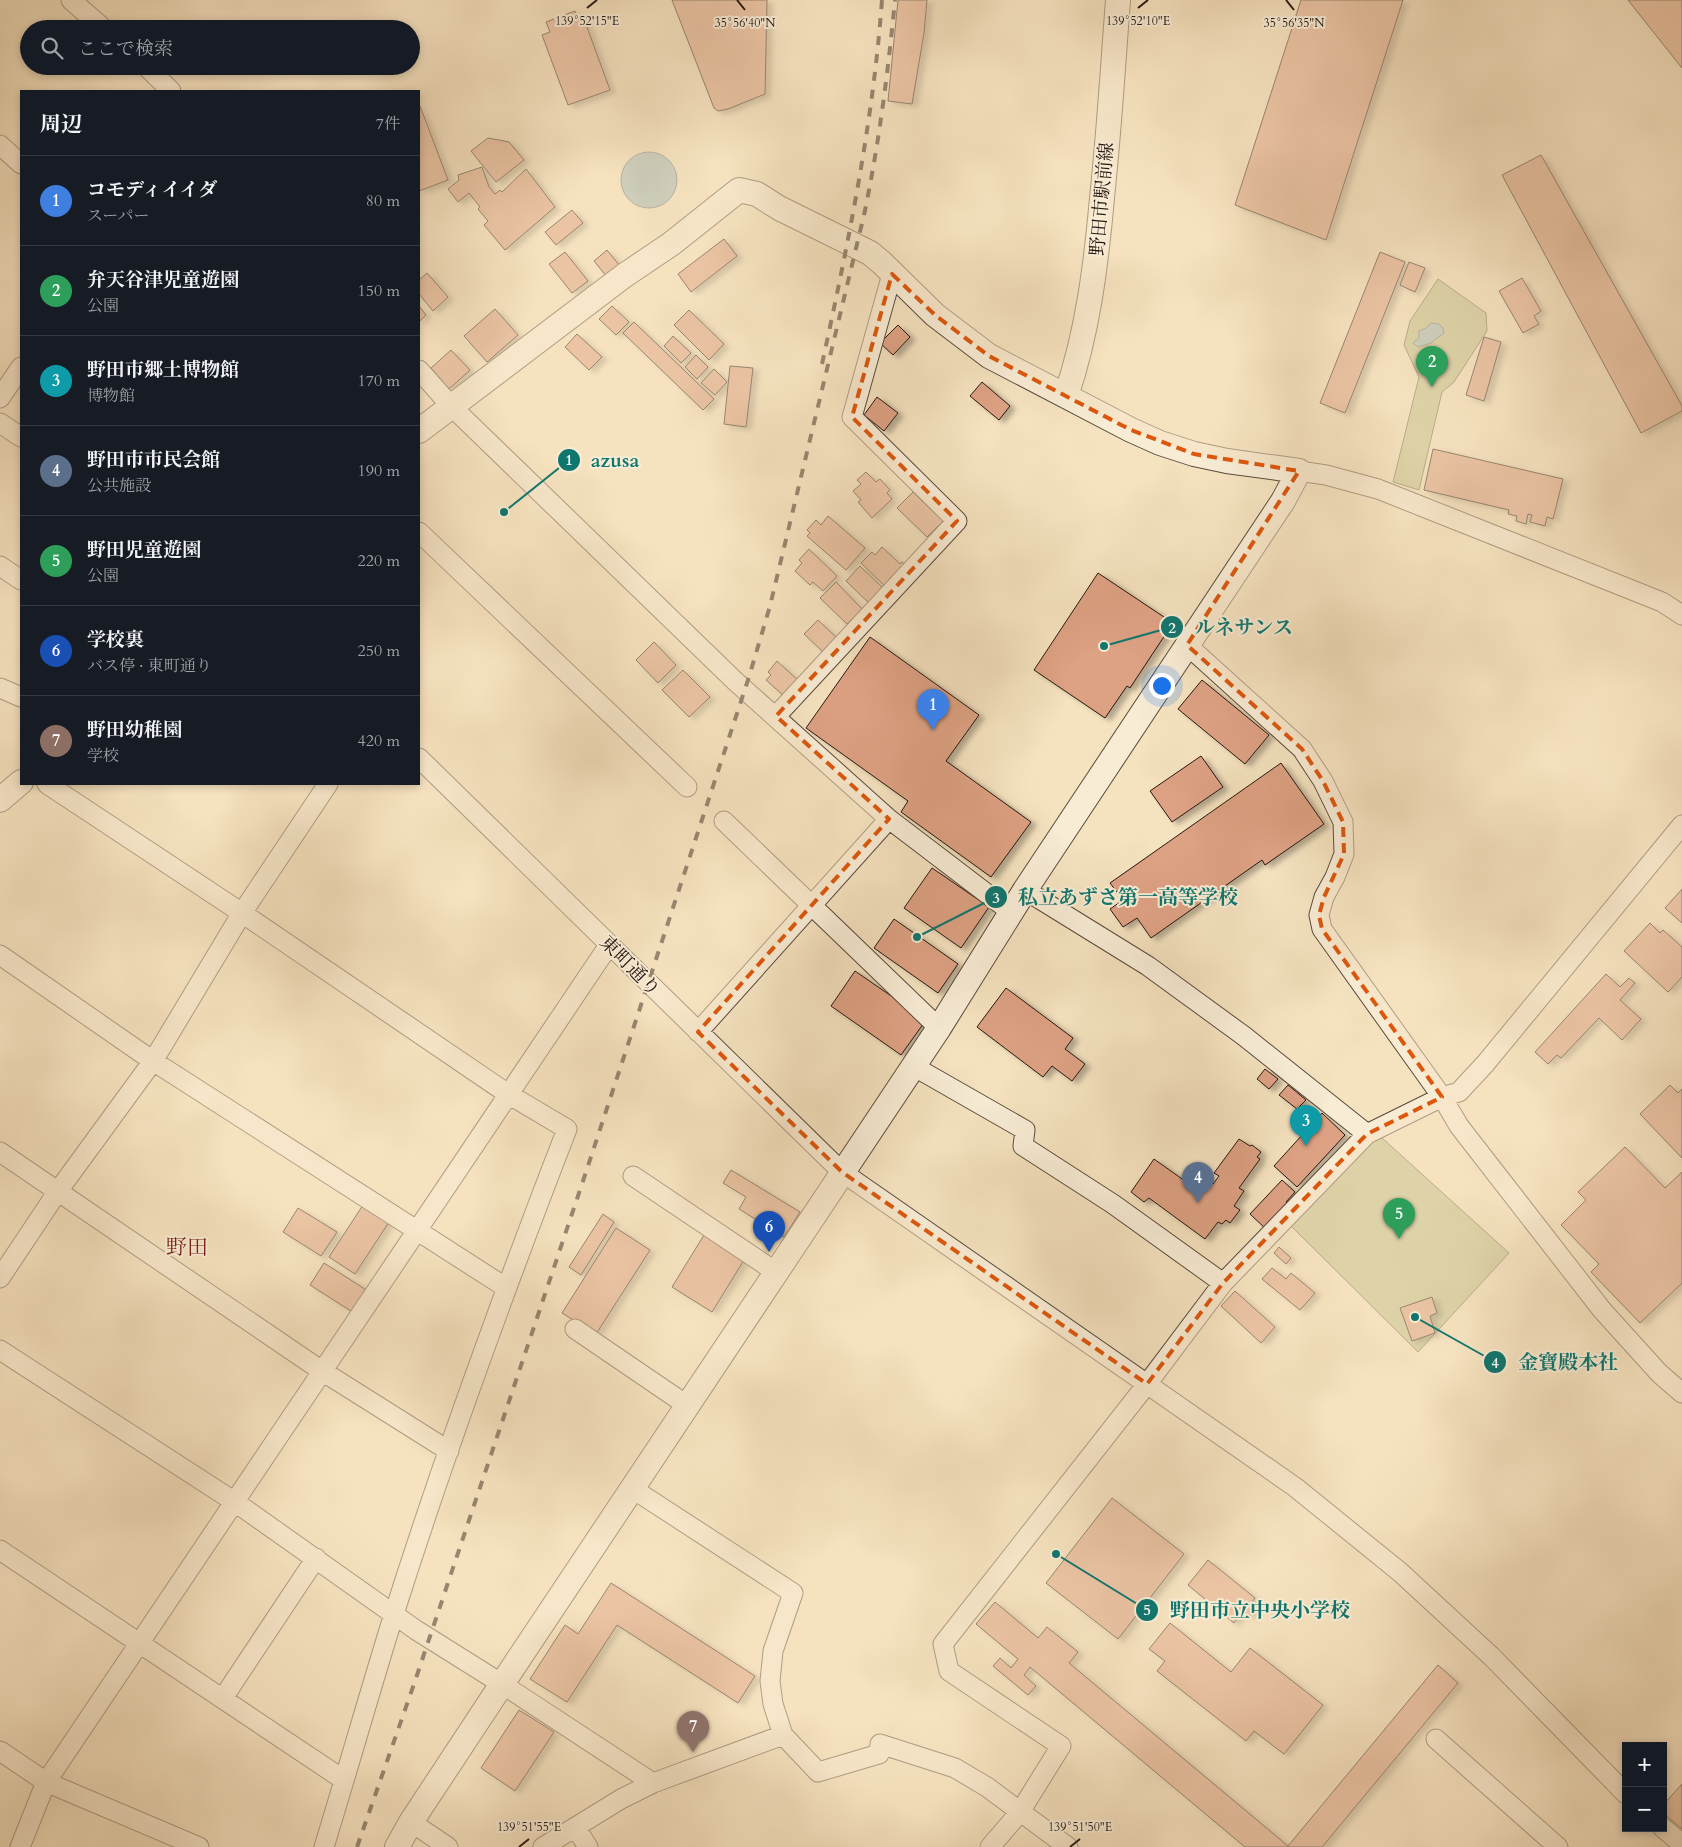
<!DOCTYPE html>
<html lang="ja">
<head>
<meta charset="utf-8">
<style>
	:root { --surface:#171b24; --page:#242831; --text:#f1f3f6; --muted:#9ea1a6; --line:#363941; --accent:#c59692 }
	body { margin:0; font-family:Cardo,"Noto Serif JP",serif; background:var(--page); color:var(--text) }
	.controls { position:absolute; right:15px; bottom:15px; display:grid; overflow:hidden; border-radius:0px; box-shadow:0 2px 8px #0003 }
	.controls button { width:45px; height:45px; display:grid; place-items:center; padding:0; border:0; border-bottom:1px solid var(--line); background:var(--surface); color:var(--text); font:25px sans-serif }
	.you { position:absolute; left:1161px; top:685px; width:18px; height:18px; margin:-12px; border:4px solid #fff; border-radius:50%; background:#1a73e8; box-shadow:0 0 0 8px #1a73e833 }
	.badge { display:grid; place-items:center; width:32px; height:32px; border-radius:50%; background:var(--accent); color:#fff; font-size:16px; font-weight:700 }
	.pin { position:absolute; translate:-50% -41px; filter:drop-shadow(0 1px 2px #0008) }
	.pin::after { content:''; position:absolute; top:26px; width:18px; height:15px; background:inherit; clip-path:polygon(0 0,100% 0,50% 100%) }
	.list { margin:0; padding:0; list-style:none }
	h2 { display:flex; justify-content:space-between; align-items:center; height:65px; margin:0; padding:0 20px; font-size:21px }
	h2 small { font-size:16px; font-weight:400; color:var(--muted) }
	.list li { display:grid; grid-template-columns:32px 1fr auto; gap:15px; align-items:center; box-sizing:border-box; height:90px; padding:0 20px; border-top:1px solid var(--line) }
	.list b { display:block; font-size:19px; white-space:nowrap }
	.list p { margin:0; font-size:16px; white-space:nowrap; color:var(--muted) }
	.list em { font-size:16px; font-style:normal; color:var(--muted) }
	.icon { flex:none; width:28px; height:28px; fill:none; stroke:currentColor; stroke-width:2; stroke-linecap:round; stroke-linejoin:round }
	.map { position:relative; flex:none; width:1682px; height:1847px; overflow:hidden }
	.search { position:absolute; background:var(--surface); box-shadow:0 2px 8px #0003; left:20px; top:20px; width:400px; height:55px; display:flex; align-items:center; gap:12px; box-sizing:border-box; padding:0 18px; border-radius:28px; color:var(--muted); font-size:19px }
	.panel { position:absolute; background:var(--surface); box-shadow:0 2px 8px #0003; left:20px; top:90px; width:400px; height:695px; border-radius:0px }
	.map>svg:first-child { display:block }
	.green { fill:#c2c18d; stroke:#746c4f }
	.water { fill:#a0bbbc; stroke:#707978 }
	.building { fill:#dda183; stroke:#271711; filter:url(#shadow) }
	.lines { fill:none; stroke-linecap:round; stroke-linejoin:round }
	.minor-casing { stroke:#5a4a3c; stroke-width:21 }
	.tertiary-casing { stroke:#5a4a3c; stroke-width:26 }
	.minor { stroke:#f8ecd5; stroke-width:19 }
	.tertiary { stroke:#f8ecd5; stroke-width:24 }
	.rail { stroke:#271711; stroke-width:4; stroke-dasharray:9 9; stroke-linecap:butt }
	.marked { fill:none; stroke:#de560c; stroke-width:4; stroke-dasharray:10 6; stroke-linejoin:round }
	.ticks { fill:none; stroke:#271711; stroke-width:2 }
	.labels { text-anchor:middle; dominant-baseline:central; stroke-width:4; stroke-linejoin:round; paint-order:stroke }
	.street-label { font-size:19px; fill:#271711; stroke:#f8ecd5 }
	.quarter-label { font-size:21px; fill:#7a1f14; stroke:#f8ecd5 }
	.ticks-label { font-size:12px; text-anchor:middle; fill:#271711; stroke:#f8ecd5; stroke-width:4; stroke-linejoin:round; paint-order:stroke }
	.leader { fill:none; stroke:#0f766e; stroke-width:2 }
	.callout-dot { fill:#0f766e; stroke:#f8ecd5; stroke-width:2 }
	.mark-label { font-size:15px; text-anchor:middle; font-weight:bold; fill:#fff }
	.callout-label { font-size:20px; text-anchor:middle; font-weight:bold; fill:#0f766e; stroke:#f8ecd5; stroke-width:4; stroke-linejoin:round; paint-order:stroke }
</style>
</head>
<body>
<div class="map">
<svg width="1682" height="1847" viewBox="0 0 1682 1847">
	<defs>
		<filter id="shadow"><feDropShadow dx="5.5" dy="3" stdDeviation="2.5" flood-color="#0004"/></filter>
	</defs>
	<rect width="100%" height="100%" fill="#f5e2bf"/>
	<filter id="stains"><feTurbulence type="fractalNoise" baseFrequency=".004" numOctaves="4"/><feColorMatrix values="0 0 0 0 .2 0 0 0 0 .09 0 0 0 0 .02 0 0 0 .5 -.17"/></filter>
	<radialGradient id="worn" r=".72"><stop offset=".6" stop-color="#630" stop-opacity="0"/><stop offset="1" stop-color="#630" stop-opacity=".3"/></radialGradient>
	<path class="green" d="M1438 279 1486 313 1487 331 1454 382 1442 392 1419 490 1393 482 1419 377 1404 345 1410 321Z
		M1381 1137 1509 1253 1418 1352 1289 1224 1370 1142Z"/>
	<path class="water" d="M621 180a28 28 0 1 1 56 0a28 28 0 1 1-56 0Z
		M1431 323 1439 324 1443 328 1444 333 1431 343 1418 347 1413 343 1419 338V331L1426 328Z"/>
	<path class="building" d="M672 0H767L765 94 728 109 718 111 714 108Z
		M898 0H927L924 33 912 104 888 101Z
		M1301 0H1403L1326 240 1235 205Z
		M1628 0H1682V68Z
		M575 11 579 21 584 19 610 90 568 105 542 35 550 32 546 22Z
		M420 106 448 180 419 191V107Z
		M488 138 509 142 524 160 496 182 471 151Z
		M1541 155 1682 406V411L1641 433 1502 175Z
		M482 167 489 187 495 194 500 190 502 192 526 169 555 207 505 250 484 225 488 221 478 209 480 207 469 193 458 202 448 189 459 180 458 175Z
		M572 210 583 223 556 245 545 232Z
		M724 239 737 256 691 292 678 274Z
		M607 250 620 266 607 277 594 261Z
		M565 252 588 281 572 293 549 264Z
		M1380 252 1405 262 1345 413 1320 403Z
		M1409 262 1425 268 1415 292 1400 285Z
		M427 273 448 297 433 311 419 294V280Z
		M1522 278 1541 311 1534 316 1539 324 1523 333 1499 291Z
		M419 306 426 315 419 322Z
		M612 306 629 322 616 335 599 319Z
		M495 309 518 335 487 362 464 336Z
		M689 310 724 344 709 360 674 325Z
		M634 322 714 399 703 410 623 333Z
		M898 325 910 337 893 355 880 343Z
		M577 334 602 357 589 370 565 347Z
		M673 336 691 353 681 363 664 346Z
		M1484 337 1501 342 1484 401 1466 395Z
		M451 350 470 370 449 389 431 368Z
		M696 355 708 367 697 379 685 367Z
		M1436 356 1445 358 1442 368 1434 366Z
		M730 366 753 368 746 427 724 424Z
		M714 369 727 382 715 395 701 383Z
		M982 382 1010 406 999 420 970 396Z
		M877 397 898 413 884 431 864 415Z
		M1433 449 1563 479 1553 519 1547 517 1545 526 1530 522 1532 515 1528 514 1526 524 1516 521 1517 516 1508 514 1509 510 1424 490Z
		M866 472 876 482 880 479 890 490 887 493 892 499 872 518 858 502 861 500 853 491 861 484 857 480Z
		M913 492 943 521 927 537 897 508Z
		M828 516 865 548 846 570 807 536 810 533 807 530 816 520 821 525Z
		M882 547 900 564 902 562 907 566 887 588 861 563 872 552 875 555Z
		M809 549 837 576 823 591 813 582 810 585 795 571 802 563 799 560Z
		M860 566 884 589 870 604 846 581Z
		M1098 573 1173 623 1130 688 1127 686 1105 718 1034 670Z
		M836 582 862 609 847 624 820 598Z
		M818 620 837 638 823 652 804 634Z
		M870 637 979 715 946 761 1031 822 991 877 901 812 908 801 806 728Z
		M654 642 676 665 658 683 636 660Z
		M777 661 801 683 785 697 766 680 771 675 768 672Z
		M683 670 710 697 689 717 662 690Z
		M1202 680 1269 735 1245 764 1178 709Z
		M1201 756 1223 787 1172 822 1150 791Z
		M1281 763 1324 824 1265 865 1262 860 1151 938 1137 918 1123 927 1110 909 1123 900 1110 883Z
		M932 868 989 907 961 948 904 908Z
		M1682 889V923L1665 908Z
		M894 919 958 964 938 993 874 948Z
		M1650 923 1660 933 1663 930 1682 947V977L1668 992 1624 951Z
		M855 971 926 1020 901 1055 831 1006Z
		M1606 974 1620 987 1629 978 1635 983 1620 1000 1641 1019 1622 1040 1599 1018 1561 1058 1557 1055 1548 1064 1535 1052Z
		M1006 988 1073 1038 1065 1049 1085 1064 1072 1081 1052 1066 1043 1077 977 1027Z
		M1265 1069 1278 1079 1269 1089 1257 1079Z
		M1288 1085 1306 1100 1297 1109 1279 1095Z
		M1670 1085 1678 1093 1682 1089V1158L1640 1114Z
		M1322 1113 1345 1135 1297 1187 1274 1166Z
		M1239 1139 1250 1146 1252 1145 1261 1152 1257 1157 1260 1159 1239 1188 1244 1191 1234 1206 1240 1210 1230 1223 1226 1220 1222 1224 1218 1222 1205 1239 1149 1198 1144 1202 1131 1192 1154 1159 1185 1181 1194 1170 1213 1184 1219 1176 1214 1173Z
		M1625 1147 1665 1188 1682 1172V1283L1640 1323 1591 1272 1599 1264 1561 1225 1586 1200 1578 1192Z
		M731 1170 800 1212 784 1237 739 1209 746 1197 723 1183Z
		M1282 1180 1295 1192 1286 1202 1288 1204 1266 1229 1250 1214Z
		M363 1205 389 1222 355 1274 329 1257Z
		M298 1208 337 1232 321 1256 283 1232Z
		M603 1214 614 1222 581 1275 569 1267Z
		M616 1228 650 1250 596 1334 562 1313Z
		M704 1235 744 1260 712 1312 672 1287Z
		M1279 1247 1291 1258 1286 1264 1274 1253Z
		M324 1263 368 1291 354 1313 310 1285Z
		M1272 1268 1286 1279 1291 1273 1315 1293 1300 1310 1262 1279Z
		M1235 1291 1275 1327 1261 1343 1221 1306Z
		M1432 1297 1437 1313 1430 1316 1435 1333 1412 1341 1400 1308Z
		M1112 1498 1184 1554 1118 1639 1046 1583Z
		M1208 1560 1255 1598 1252 1602 1257 1606 1249 1616 1243 1611 1234 1623 1188 1585Z
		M611 1583 755 1676 738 1703 617 1625 567 1702 530 1679 565 1625 578 1634Z
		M995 1602 1038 1638 1047 1627 1078 1652 1069 1663 1288 1846 1438 1665 1458 1683 1322 1847H1245L1030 1667 1024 1675 1036 1686 1028 1695 993 1666 1000 1658 1011 1668 1018 1659 976 1624Z
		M1170 1623 1231 1672 1250 1648 1323 1705 1284 1754 1254 1731 1246 1741 1157 1671 1165 1661 1149 1649Z
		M519 1710 554 1732 515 1791 481 1768Z
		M1682 1784V1829L1663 1813V1805Z"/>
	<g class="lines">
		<g class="minor-casing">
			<path id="minor" d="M71 0 104 29
				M146 66 171 91
				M0 145 21 164
				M419 370 451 406 735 681 889 819 1011 912
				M0 398 21 367
				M0 423 21 437
				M1299 471 1326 475 1378 489 1662 602 1682 615
				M419 532 687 787
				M0 566 21 580
				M1187 645 1302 749 1323 781 1343 822 1344 854 1335 877 1324 897 1319 915 1322 929 1442 1097 1459 1126 1602 1310 1659 1373 1682 1393
				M0 688 21 697
				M776 716 957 521 852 417 892 274
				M419 758 842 1172 1295 1487 1400 1572 1492 1657 1626 1794
				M47 784 242 913 508 1094 567 1129C505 1289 446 1450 394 1614 370 1691 348 1769 324 1847
				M724 821 939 1028
				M1025 890 1148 966 1244 1036 1367 1134
				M0 955 153 1061 505 1287
				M698 1032 889 819
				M913 1066 1025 1130 1023 1146 1113 1204 1223 1283
				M0 1152 322 1371 449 1451
				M633 1176 776 1272
				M0 1278 58 1191 153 1061 242 913 328 784
				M575 1329 688 1406
				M0 1350 235 1502 416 1630 502 1684 653 1783
				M633 1489 793 1593 773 1651 770 1681 773 1704 783 1735 818 1772 879 1754 880 1744 955 1768 987 1787 1068 1847
				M0 1550 344 1780
				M223 1698 316 1558
				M1436 1739 1558 1847
				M0 1751 46 1782 199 1847
				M411 1822 448 1847
				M576 1828 588 1847
				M1663 1828 1682 1844
				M20 1847 46 1782 609 945
				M543 1847 621 1799 653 1783 783 1735
				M990 1847 1020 1812 1061 1746 949 1671 943 1644 1147 1384 1223 1283 1367 1134 1442 1097 1459 1092 1485 1064 1682 825"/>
		</g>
		<g class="tertiary-casing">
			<path id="tertiary" d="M1066 396C1088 331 1096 265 1102 198 1109 132 1113 66 1118 0
				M0 800 21 782
				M397 1847 411 1822 502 1684 939 1028 1025 890 1283 501 1299 471 1227 461 1194 454 1160 443 1131 430 989 356 935 315 882 263 870 253 779 208 757 194 739 190 671 244 625 275 419 431"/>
		</g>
		<use href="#minor" class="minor"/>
		<use href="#tertiary" class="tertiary"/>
		<path class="rail" d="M822 364C848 244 873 123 882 0
			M357 1847 414 1684 583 1181 749 677 770 606 864 215C879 144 888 72 895 0"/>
	</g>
	<path d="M0 0H1682V1847H0ZM892 274 935 315 989 356 1131 430 1194 454 1299 471 1187 645 1302 749 1323 781 1343 822 1344 854 1324 897 1319 915 1322 929 1442 1097 1367 1134 1223 1283 1147 1384 842 1172 698 1032 889 819 776 716 957 521 852 417Z" fill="#f5e2bf" fill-opacity=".55" fill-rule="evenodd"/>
	<path class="marked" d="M892 274 935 315 989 356 1131 430 1194 454 1299 471 1187 645 1302 749 1323 781 1343 822 1344 854 1324 897 1319 915 1322 929 1442 1097 1367 1134 1223 1283 1147 1384 842 1172 698 1032 889 819 776 716 957 521 852 417Z"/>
	<path class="ticks" d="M737 0 745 10M1286 0 1294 10M587 8 597 0M1138 8 1148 0M519 1847 529 1839M1070 1847 1080 1839"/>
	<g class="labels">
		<g class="street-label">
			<text transform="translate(1102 199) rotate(-85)">野田市駅前線</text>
			<text transform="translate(630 966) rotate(45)">東町通り</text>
		</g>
		<g class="quarter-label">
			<text x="187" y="1247">野田</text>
		</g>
	</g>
	<g class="ticks-label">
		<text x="587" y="25">139°52'15"E</text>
		<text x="1138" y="25">139°52'10"E</text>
		<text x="745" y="27">35°56'40"N</text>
		<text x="1294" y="27">35°56'35"N</text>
		<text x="529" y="1831">139°51'55"E</text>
		<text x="1080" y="1831">139°51'50"E</text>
	</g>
	<path class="leader" d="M504 512L569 460M1104 646L1172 627M917 937L996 897M1415 1317L1495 1362M1056 1554L1147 1610"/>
	<g class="callout-dot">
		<circle cx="504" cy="512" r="5"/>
		<circle cx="1104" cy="646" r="5"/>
		<circle cx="917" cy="937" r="5"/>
		<circle cx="1415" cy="1317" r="5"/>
		<circle cx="1056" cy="1554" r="5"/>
		<circle cx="569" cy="460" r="12"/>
		<circle cx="1172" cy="627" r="12"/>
		<circle cx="996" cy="897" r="12"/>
		<circle cx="1495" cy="1362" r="12"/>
		<circle cx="1147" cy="1610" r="12"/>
	</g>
	<g class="mark-label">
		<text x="569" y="465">1</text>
		<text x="1172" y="633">2</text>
		<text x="996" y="903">3</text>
		<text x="1495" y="1368">4</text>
		<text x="1147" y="1615">5</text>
	</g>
	<g class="callout-label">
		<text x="615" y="467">azusa</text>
		<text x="1244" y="634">ルネサンス</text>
		<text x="1128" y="904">私立あずさ第一高等学校</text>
		<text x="1568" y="1369">金寶殿本社</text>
		<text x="1260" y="1617">野田市立中央小学校</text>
	</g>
	<rect width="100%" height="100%" filter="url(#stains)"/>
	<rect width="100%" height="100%" fill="url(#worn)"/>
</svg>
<div class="controls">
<button>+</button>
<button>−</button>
</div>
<div class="you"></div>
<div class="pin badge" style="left:933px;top:730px;background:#3f7fe0">1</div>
<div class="pin badge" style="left:1432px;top:387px;background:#2e9e5b">2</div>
<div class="pin badge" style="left:1306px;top:1146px;background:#0f9aa8">3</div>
<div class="pin badge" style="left:1198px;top:1203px;background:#5c6f8a">4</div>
<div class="pin badge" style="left:1399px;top:1239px;background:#2e9e5b">5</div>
<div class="pin badge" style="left:769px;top:1252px;background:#1a4fb4">6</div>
<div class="pin badge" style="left:693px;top:1752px;background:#8d6e63">7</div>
<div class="search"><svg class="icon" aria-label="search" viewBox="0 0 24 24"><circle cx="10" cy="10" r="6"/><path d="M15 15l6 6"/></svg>ここで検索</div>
<section class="panel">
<h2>周辺<small>7件</small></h2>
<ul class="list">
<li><span class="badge" style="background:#3f7fe0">1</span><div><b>コモディイイダ</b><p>スーパー</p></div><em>80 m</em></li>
<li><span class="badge" style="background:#2e9e5b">2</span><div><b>弁天谷津児童遊園</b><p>公園</p></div><em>150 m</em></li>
<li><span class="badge" style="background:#0f9aa8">3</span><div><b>野田市郷土博物館</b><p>博物館</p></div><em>170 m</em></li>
<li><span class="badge" style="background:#5c6f8a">4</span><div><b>野田市市民会館</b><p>公共施設</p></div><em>190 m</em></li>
<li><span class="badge" style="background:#2e9e5b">5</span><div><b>野田児童遊園</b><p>公園</p></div><em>220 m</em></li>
<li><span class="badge" style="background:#1a4fb4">6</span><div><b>学校裏</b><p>バス停 · 東町通り</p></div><em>250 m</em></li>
<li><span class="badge" style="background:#8d6e63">7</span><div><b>野田幼稚園</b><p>学校</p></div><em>420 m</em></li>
</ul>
</section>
</div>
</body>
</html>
